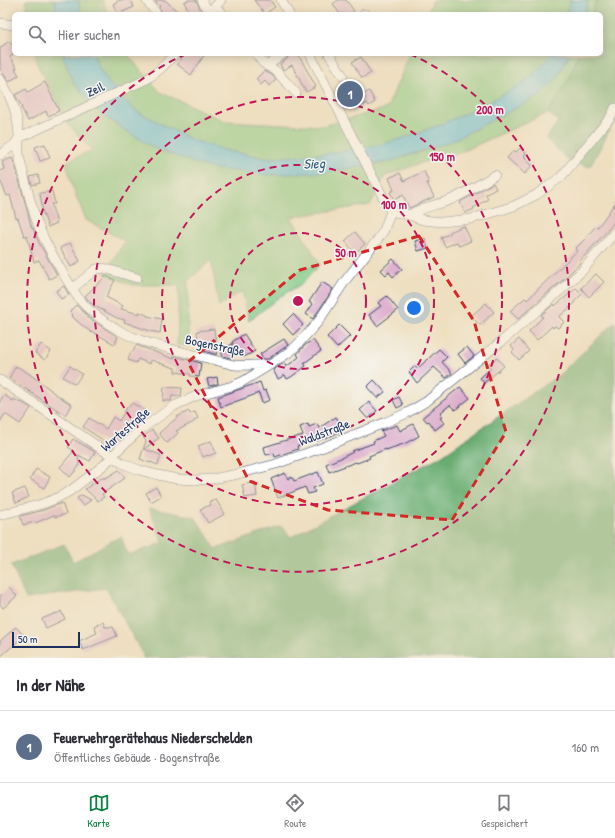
<!DOCTYPE html>
<html lang="de">
<head>
<meta charset="utf-8">
<style>
	:root { --surface:#fff; --page:#f2f2f3; --text:#2b2b33; --muted:#7c7c81; --line:#e1e1e2; --accent:#0b8043 }
	body { margin:0; font-family:"Patrick Hand",sans-serif; background:var(--page); color:var(--text) }
	.scale { position:absolute; left:12px; bottom:10px; width:68px; box-sizing:border-box; padding-left:4px; border:2px solid #1b2f5e; border-top:0; font-size:11px; line-height:14px; white-space:nowrap; color:#1b2f5e; -webkit-text-stroke:3px #f6f6f2; paint-order:stroke }
	.you { position:absolute; left:414px; top:308px; width:14px; height:14px; margin:-10px; border:3px solid #fff; border-radius:50%; background:#1a73e8; box-shadow:0 0 0 6px #1a73e833 }
	.badge { display:grid; place-items:center; width:26px; height:26px; border-radius:50%; background:var(--accent); color:#fff; font-size:13px; font-weight:700 }
	.pin { position:absolute; translate:-50% -50%; border:2px solid #fff; box-shadow:0 1px 4px #0006 }
	.list { margin:0; padding:0; list-style:none }
	h2 { display:flex; justify-content:space-between; align-items:center; height:52px; margin:0; padding:0 16px; font-size:17px }
	h2 small { font-size:13px; font-weight:400; color:var(--muted) }
	.list li { display:grid; grid-template-columns:26px 1fr auto; gap:12px; align-items:center; box-sizing:border-box; height:72px; padding:0 16px; border-top:1px solid var(--line) }
	.list b { display:block; font-size:15px; white-space:nowrap }
	.list p { margin:0; font-size:13px; white-space:nowrap; color:var(--muted) }
	.list em { font-size:13px; font-style:normal; color:var(--muted) }
	.icon { flex:none; width:22px; height:22px; fill:none; stroke:currentColor; stroke-width:2; stroke-linecap:round; stroke-linejoin:round }
	.map { position:relative; flex:none; width:615px; height:658px; overflow:hidden }
	.search { position:absolute; background:var(--surface); box-shadow:0 2px 10px #0003; left:12px; right:12px; top:12px; height:44px; display:flex; align-items:center; gap:10px; box-sizing:border-box; padding:0 14px; border-radius:6px; color:var(--muted); font-size:15px }
	.sheet { height:124px; background:var(--surface) }
	nav { display:flex; justify-content:space-around; align-items:center; box-sizing:border-box; height:56px; border-top:1px solid var(--line); background:var(--surface); font-size:11px; color:var(--muted) }
	nav a { display:grid; justify-items:center; gap:2px }
	nav .on { color:var(--accent) }
	.map>svg:first-child { display:block }
	.green { fill:#81c782; stroke:#4e7b70 }
	.forest { fill:#68ac70; stroke:#426e67 }
	.water { fill:#5bbdda; stroke:#3b769c }
	.building { fill:#dbaaca }
	.lines { fill:none; stroke-linecap:round; stroke-linejoin:round }
	.minor-casing { stroke:#3b496d; stroke-width:10 }
	.minor { stroke:#fff; stroke-width:9 }
	.marked { fill:none; stroke:#d62828; stroke-width:3; stroke-dasharray:8 5; stroke-linejoin:round }
	.ring { fill:none; stroke:#c2185b; stroke-width:2; stroke-dasharray:7 5 }
	.labels { text-anchor:middle; dominant-baseline:central; stroke-width:3; stroke-linejoin:round; paint-order:stroke }
	.street-label { font-size:13px; fill:#1b2f5e; stroke:#f6f6f2 }
	.water-label { font-size:14px; font-style:italic; fill:#2e5a83; stroke:#f6f6f2 }
	.centre { fill:#c2185b; stroke:#f6f6f2; stroke-width:2 }
	.ring-label { font-size:12px; text-anchor:middle; font-weight:bold; fill:#c2185b; stroke:#f6f6f2; stroke-width:3; stroke-linejoin:round; paint-order:stroke }
</style>
</head>
<body>
<div class="map">
<svg width="615" height="658" viewBox="0 0 615 658">
	<rect width="100%" height="100%" fill="#f6f6f2"/>
	<filter id="ink" filterUnits="userSpaceOnUse"><feTurbulence type="fractalNoise" baseFrequency=".025" numOctaves="2"/><feDisplacementMap in="SourceGraphic" scale="8" xChannelSelector="R" yChannelSelector="G"/><feConvolveMatrix kernelMatrix="1 2 1 2 8 2 1 2 1" color-interpolation-filters="sRGB"/></filter>
	<filter id="wash" filterUnits="userSpaceOnUse"><feTurbulence type="fractalNoise" baseFrequency=".012" numOctaves="4" result="noise"/><feDisplacementMap in="SourceGraphic" scale="16" xChannelSelector="R" yChannelSelector="G"/><feGaussianBlur stdDeviation="0.9" result="paint"/><feColorMatrix in="noise" values="0 0 0 0 0 0 0 0 0 0 0 0 0 0 0 0 0 1.4 0 .05"/><feComposite in="paint" operator="in"/></filter>
	<g filter="url(#wash)">
		<rect width="100%" height="100%" fill="#eedfc0"/>
		<path class="green" d="M26 0H55L56 14H27Z
			M78 0H103L108 14H81Z
			M433 0H571L566 14H427Z
			M587 0H596L592 14H585L587 6Z
			M35 54H63L66 64 87 98 105 116 122 128 158 150 327 172 388 162 449 142 556 79 570 54H578L570 77 548 113 445 159 441 156 385 176 370 205 291 217 320 264 303 283 279 297 249 321 242 291 219 306 211 260 188 281V346L177 345 179 285H133L104 274 125 241 86 220 74 191 66 162 92 150 68 124 37 64Z
			M93 54H127L160 92 225 121 323 126 387 108 410 54H551L543 65 533 75 516 87 480 107 440 125 404 138 379 145 332 153 299 156 266 158 228 151 192 140 136 111 110 85 100 70Z"/>
		<path class="forest" d="M596 0H615V120L590 167 569 161 546 139 558 121 548 113 570 77 578 54H601V14H592Z
			M615 322V658H143V655L106 588 26 599 11 565 64 544 73 562 121 536 128 555 163 543 149 508 195 517 216 549 281 526 291 537 441 456 559 375Z"/>
		<path class="water" d="M55 0H78L81 14H56Z
			M571 0H587V6L585 14H566Z
			M63 54H93L100 70 110 85 136 111 192 140 228 151 266 158 299 156 332 153 379 145 404 138 440 125 480 107 516 87 533 75 543 65 551 54H570L556 79 538 97 449 142 388 162 327 172 269 175 210 168 158 150 122 128 105 116 75 85 66 64Z"/>
		<g id="blocks">
			<path class="building" d="M120 0H131L134 7 118 14 113 4Z
				M154 0H165L180 14H163L159 7 160 6Z
				M188 0H196L200 9 203 13V14H190L184 2Z
				M254 0H270L275 7 265 14Z
				M338 0H346L354 11 350 14H340L333 4Z
				M9 41 14 47V54L10 57 17 68 15 69 19 75 9 82 0 69V48Z
				M185 54H205L191 75 177 64Z
				M289 54H298L316 87 306 92 292 65 283 70 280 64 287 59Z
				M361 57 371 73 362 78 352 62Z
				M264 71 272 75 276 80 269 86 265 81 261 85 256 79Z
				M45 82 59 111 48 116 46 111 28 121 21 107H22L15 95 26 89 28 92Z
				M351 83 360 97 369 91 375 102 369 106 367 103 356 109 352 103 349 105 339 90Z
				M45 144 50 158 40 161 35 147Z
				M520 148 526 153 524 156 526 158 525 159 532 165 525 174 507 158 514 150 516 152Z
				M12 158 16 169 32 229 33 228 39 243 57 275 49 279 39 260 34 262 27 236H24L18 218H16L10 195 7 196 0 180V171L4 169 2 162Z
				M424 171 429 183H427L434 197 409 208 403 195 394 200 390 192 394 190 389 178 400 173 404 181Z
				M38 175 40 183 32 185 30 177Z
				M493 183 496 189 486 194 488 199 473 208 474 209 465 213 460 202Z
				M52 191 55 204H51L57 223 48 227 43 213 40 193Z
				M615 203V221L607 231 579 262 580 263 565 278 518 319 510 311 525 298 527 300 577 251 575 249 589 235H588L596 226 598 227Z
				M464 226 471 241 459 246 457 242 445 247 441 237 450 234V232Z
				M355 232 365 244 355 253 345 241Z
				M425 238 428 248 418 251 415 241Z
				M70 243 80 261 71 267 60 248Z
				M393 259 402 269 393 277 389 272 386 275 381 270Z
				M596 274 604 282 589 297 581 288Z
				M106 276 115 280 106 297 123 306 121 309 139 314V312L147 315V316L162 319 160 333 150 331 124 322 125 320 117 318 95 306 90 302 85 296Z
				M322 282 333 289 313 319 306 314 313 304 309 302Z
				M64 286 69 295 61 299 56 291Z
				M576 288 582 294 574 302 575 303 559 317 564 322 558 328 555 326 553 328 552 326 537 340 529 331 543 317 541 315 554 304 555 306Z
				M387 296 398 310 377 326 369 315 381 306 378 303Z
				M486 303 494 312 480 325 471 316Z
				M76 305 88 316 87 317 95 322 118 337 115 344H114L93 332 92 333 77 321 72 316 73 315 70 311Z
				M293 314 303 325 293 335 283 324Z
				M339 325 350 336 337 348 327 337Z
				M214 329 217 354H214L204 351V344H201V340H198L197 331Z
				M244 334 255 351 244 357 241 352 230 358 223 356 220 350 233 344 232 342Z
				M284 339 288 345 287 346 268 359H263L260 354Z
				M519 339 529 351 519 360 512 352 514 350 511 346Z
				M313 340 321 351 304 363 306 366 291 377 287 379 285 375 278 379 273 370 284 363 286 367 299 357 297 354 305 345Z
				M41 344 51 351 45 360 35 353Z
				M136 345 174 359V356L201 363 199 377 190 376V374L175 372V368L151 360 150 364 138 359 136 363 128 360 131 352H133Z
				M467 347 474 356 465 363 458 354Z
				M439 349 447 357 442 362 452 373 446 378 434 367 417 383 409 372 415 366 418 368Z
				M497 358 504 366 484 383 480 378 491 368 488 364Z
				M16 366 28 373 51 390V391L72 405 65 415 9 378Z
				M70 366 82 374 75 384 63 377Z
				M217 377 218 384 209 386 207 379Z
				M374 380 385 392 377 398 367 387Z
				M260 382 263 391 266 390 270 400 262 403 259 393 221 407 218 397Z
				M164 387 182 388 181 396H172L171 401H163Z
				M460 387 470 398 455 410 450 405 440 413 442 417 440 418 444 423 435 430 429 421 427 422 423 417Z
				M4 395 13 401 14 399 20 403 21 402 31 408 20 424 5 414 0 422V401Z
				M399 397 403 405 397 408 393 400Z
				M369 402 377 411 368 419 360 410Z
				M132 403 144 410 135 424 129 420 112 446 83 427 89 418 106 429 113 417 119 421 128 406 129 407Z
				M189 411 190 414 195 412 198 418 194 421V422L176 431 178 433 167 443 159 433 178 417H177Z
				M336 417 344 429 333 435 317 441V439L297 446 298 449 275 457 274 453 266 455 264 447 303 435 300 427 308 424 309 427 317 424 319 428Z
				M413 424 419 436 406 443 386 450V449L369 456 370 458 357 463 356 462 329 472 326 464 341 458 353 452 352 451 374 443 373 441 384 436 381 431 397 425 400 431Z
				M152 430 159 438 144 449 161 455 158 465 150 462V463L140 459 146 441 143 437Z
				M73 439 95 452 90 461 78 455 79 466 70 477 60 467 74 451 68 447Z
				M211 441 216 453 208 456V455L203 457 198 446Z
				M36 469 50 477 44 488 30 479Z
				M119 470 125 478 102 494 104 497 98 501 85 489 101 478H106Z
				M318 472 323 484 313 488 315 492 308 494 305 487 278 498 271 479 285 473 288 479 292 477 294 481Z
				M255 482 257 496 245 498 242 485Z
				M156 487 161 496 151 502 146 493Z
				M25 488 29 497 16 503 12 493Z
				M82 495 91 500 83 506 77 498Z
				M216 500 225 514 208 523 200 509 211 505 209 502Z
				M62 503 66 514 55 517 54 515 35 523V522L23 525 20 516 44 510Z
				M9 587 17 596 3 608 0 604V596Z
				M61 611 65 619 46 628 42 619 56 613 57 614Z
				M103 622 105 627H113L117 636 83 650 79 641 97 633 94 626Z
				M16 627 24 636 0 657V641Z"/>
		</g>
	</g>
	<g filter="url(#ink)">
		<use href="#blocks" fill-opacity="0" stroke="#3b496d" stroke-width="1"/>
		<g class="lines">
			<g class="minor-casing">
				<path id="minor" d="M146 0 157 14
					M202 0 205 6 211 12
					M281 0 289 14
					M215 6 223 14
					M209 14 221 0
					M364 14H365
					M0 23 14 25
					M256 54 263 63 276 71 296 93
					M310 54 385 201 391 211
					M329 54 343 76
					M267 66 283 54
					M0 79C11 96 19 118 19 139 19 146 18 153 20 160 26 182 30 205 39 227 45 243 55 259 64 275 69 283 74 293 80 300 93 316 121 333 140 340 151 344 163 347 175 350 194 355 214 360 234 365 246 366 258 364 270 365L291 351 299 343 318 322 345 281 378 239 384 230 391 211
					M0 155 15 144 19 138 147 79C158 72 166 64 175 54
					M391 211 409 215 423 220 442 222 471 219 514 206 536 195 561 177 610 118 615 108
					M409 215C422 207 437 205 450 200 466 193 480 184 495 175
					M72 289 96 269 104 268 137 278
					M0 380 122 463 139 470 158 475 177 479 195 480 212 479 238 474 276 464 321 448 384 423 407 413 427 401 502 341 545 304 582 271 615 232
					M0 515 42 504 55 499 70 491 104 465 119 449 140 430 174 406 196 396 232 386 242 382 270 365"/>
			</g>
			<use href="#minor" class="minor"/>
		</g>
	</g>
	<path d="M0 0H615V658H0ZM419 236 474 321 506 432 452 520 328 510 249 481 188 362 300 270Z" fill="#eedfc0" fill-opacity=".55" fill-rule="evenodd"/>
	<path class="marked" d="M419 236 474 321 506 432 452 520 328 510 249 481 188 362 300 270Z"/>
	<g class="ring">
		<circle cx="298" cy="301" r="68"/>
		<circle cx="298" cy="301" r="136"/>
		<circle cx="298" cy="301" r="204"/>
		<path d="M410 54A271 271 0 1 1 186 54"/>
	</g>
	<g class="labels">
		<g class="street-label">
			<text transform="translate(95 89) rotate(-25)">Zeil</text>
			<text transform="translate(215 345) rotate(12)">Bogenstraße</text>
			<text transform="translate(125 429) rotate(-41)">Wartestraße</text>
			<text transform="translate(324 432) rotate(-21)">Waldstraße</text>
		</g>
		<g class="water-label">
			<text transform="translate(314 163) rotate(-2)">Sieg</text>
		</g>
	</g>
	<circle cx="298" cy="301" r="6" class="centre"/>
	<g class="ring-label">
		<text x="490" y="114">200 m</text>
		<text x="442" y="161">150 m</text>
		<text x="394" y="209">100 m</text>
		<text x="346" y="257">50 m</text>
	</g>
</svg>
<div class="scale">50 m</div>
<div class="you"></div>
<div class="pin badge" style="left:350px;top:94px;background:#5c6f8a">1</div>
<div class="search"><svg class="icon" aria-label="search" viewBox="0 0 24 24"><circle cx="10" cy="10" r="6"/><path d="M15 15l6 6"/></svg>Hier suchen</div>
</div>
<section class="sheet">
<h2>In der Nähe<small></small></h2>
<ul class="list">
<li><span class="badge" style="background:#5c6f8a">1</span><div><b>Feuerwehrgerätehaus Niederschelden</b><p>Öffentliches Gebäude · Bogenstraße</p></div><em>160 m</em></li>
</ul>
</section>
<nav>
<a class="on"><svg class="icon" aria-label="map" viewBox="0 0 24 24"><path d="M3 6l6-2 6 2 6-2v14l-6 2-6-2-6 2zM9 4v14M15 6v14"/></svg>Karte</a>
<a><svg class="icon" aria-label="directions" viewBox="0 0 24 24"><path d="M12 3l9 9-9 9-9-9zM9 14v-3h6M13 9l2 2-2 2"/></svg>Route</a>
<a><svg class="icon" aria-label="saved" viewBox="0 0 24 24"><path d="M7 4h10v16l-5-4-5 4z"/></svg>Gespeichert</a>
</nav>
</body>
</html>
